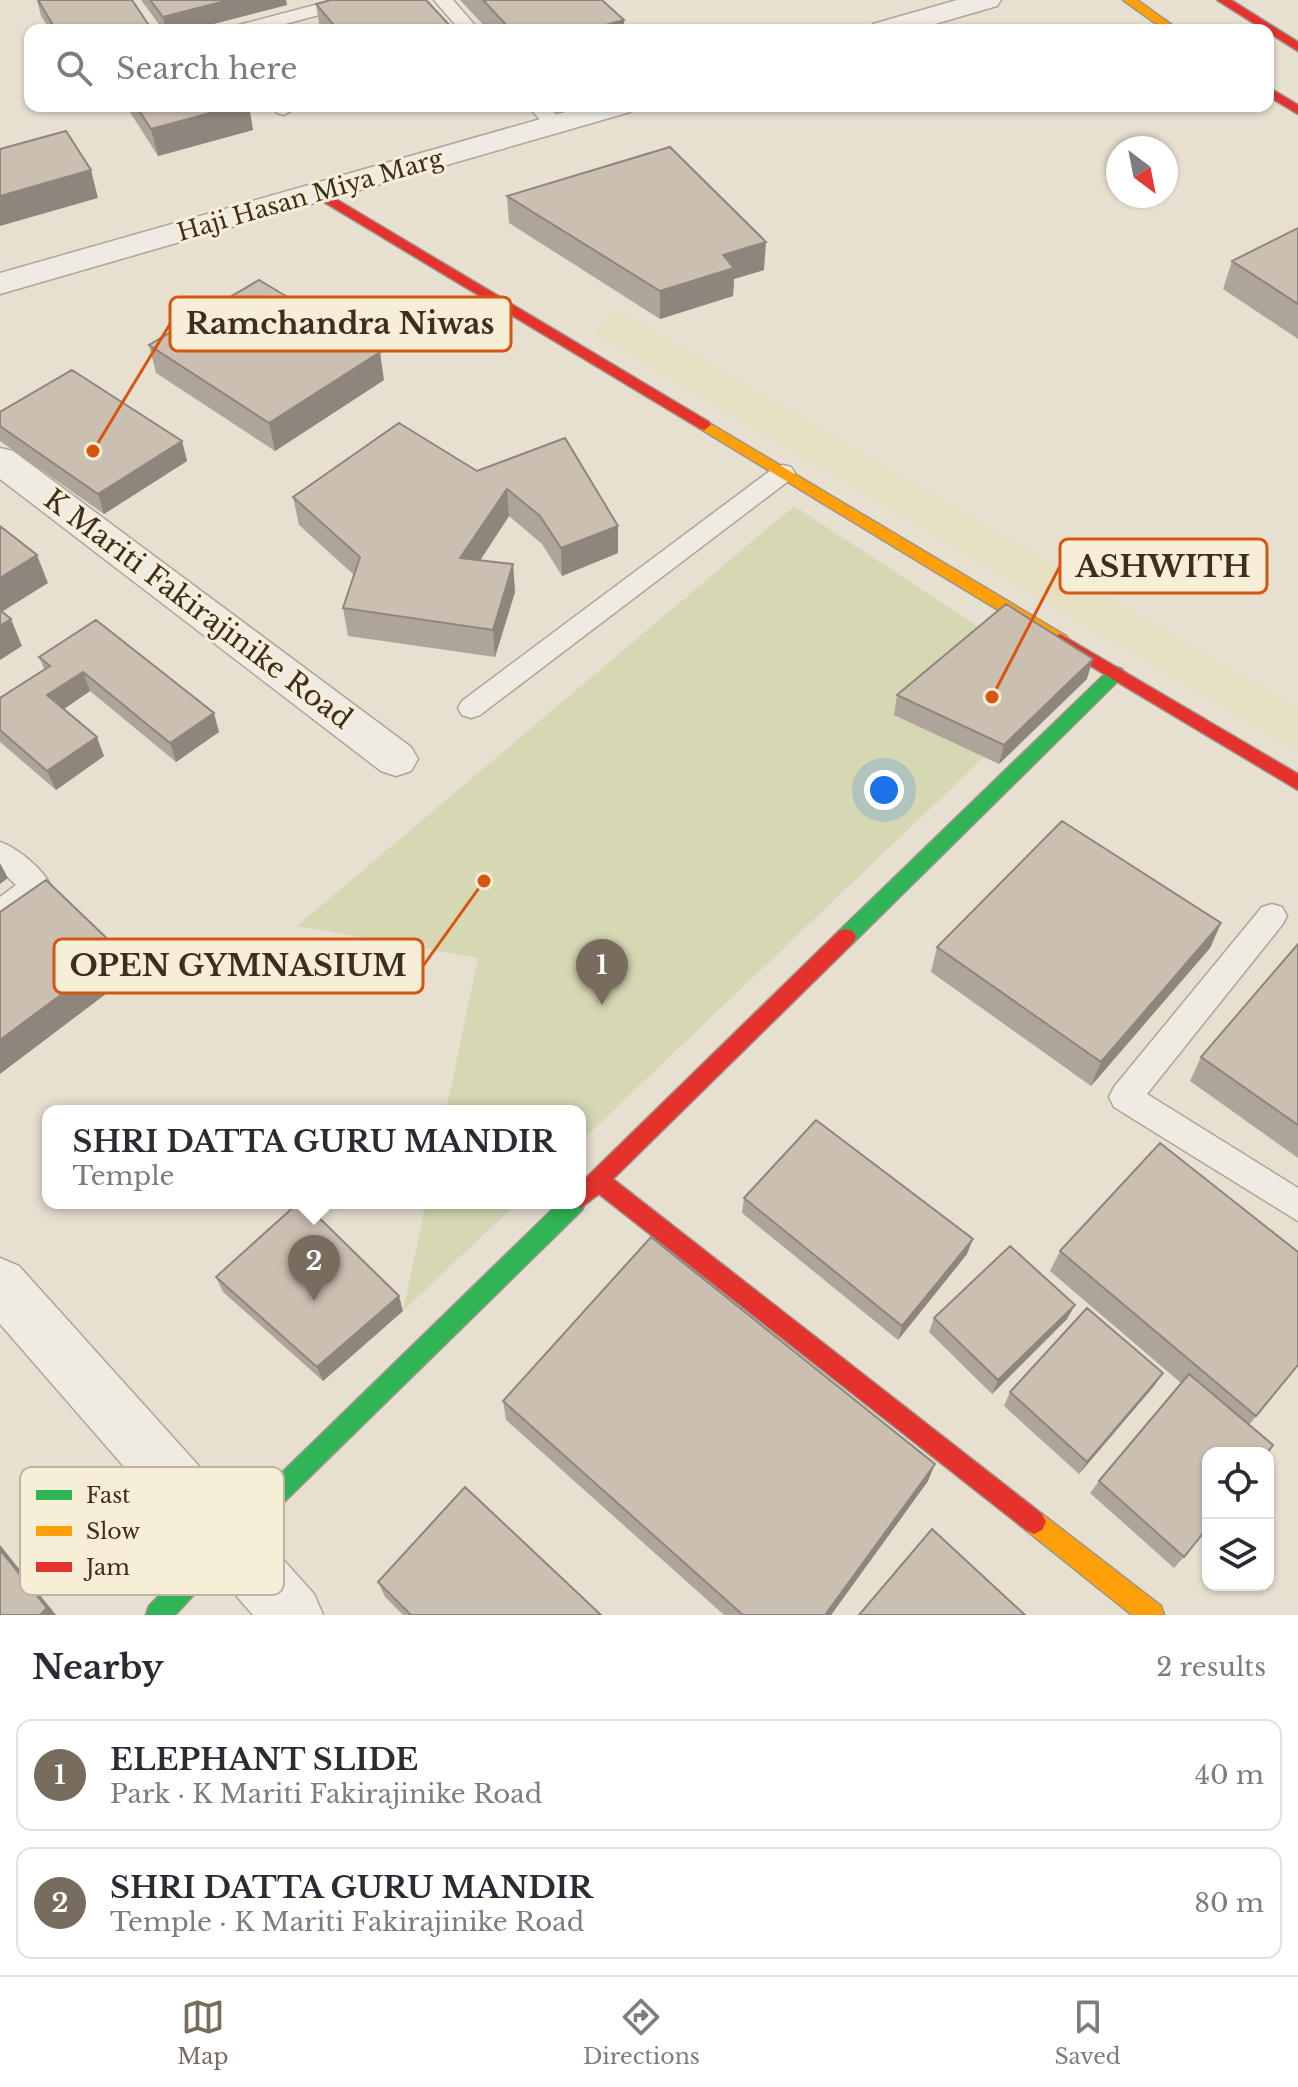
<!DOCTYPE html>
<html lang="en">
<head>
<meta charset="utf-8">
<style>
	:root { --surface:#fff; --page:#f7f7f7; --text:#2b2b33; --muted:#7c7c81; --line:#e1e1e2; --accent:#786c5e }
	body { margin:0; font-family:"Libre Baskerville",serif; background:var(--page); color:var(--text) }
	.controls { position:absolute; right:24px; bottom:24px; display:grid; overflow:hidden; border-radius:16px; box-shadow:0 2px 6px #0004 }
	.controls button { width:72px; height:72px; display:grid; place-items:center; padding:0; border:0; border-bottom:2px solid var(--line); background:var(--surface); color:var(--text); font:40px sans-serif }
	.compass { position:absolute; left:1106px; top:136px; width:72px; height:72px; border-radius:50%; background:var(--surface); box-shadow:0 2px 6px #0004; rotate:148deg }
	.you { position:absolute; left:884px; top:790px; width:28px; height:28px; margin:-20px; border:6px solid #fff; border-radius:50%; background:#1a73e8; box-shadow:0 0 0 12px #1a73e833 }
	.badge { display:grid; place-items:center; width:52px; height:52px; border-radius:50%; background:var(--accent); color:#fff; font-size:26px; font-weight:700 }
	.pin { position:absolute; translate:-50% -66px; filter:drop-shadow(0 2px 4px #0008) }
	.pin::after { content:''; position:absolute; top:42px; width:28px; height:24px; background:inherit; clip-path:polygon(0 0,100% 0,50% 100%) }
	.popup { position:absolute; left:42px; top:1105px; width:544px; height:104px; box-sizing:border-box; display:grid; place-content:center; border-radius:16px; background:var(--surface); filter:drop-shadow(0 2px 6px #0005); font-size:26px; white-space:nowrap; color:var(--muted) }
	.popup b { font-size:30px; color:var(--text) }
	.popup::after { content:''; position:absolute; left:50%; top:100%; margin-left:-16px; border:16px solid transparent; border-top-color:var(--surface) }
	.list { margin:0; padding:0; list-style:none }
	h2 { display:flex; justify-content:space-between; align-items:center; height:104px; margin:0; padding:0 32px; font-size:34px }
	h2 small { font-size:26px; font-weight:400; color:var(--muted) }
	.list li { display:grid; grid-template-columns:52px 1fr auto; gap:24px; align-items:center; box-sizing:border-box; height:112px; margin:0 16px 16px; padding:0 16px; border:2px solid var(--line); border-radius:16px }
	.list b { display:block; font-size:30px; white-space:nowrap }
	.list p { margin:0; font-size:26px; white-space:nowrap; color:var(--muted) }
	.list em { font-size:26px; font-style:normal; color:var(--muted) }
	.icon { flex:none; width:44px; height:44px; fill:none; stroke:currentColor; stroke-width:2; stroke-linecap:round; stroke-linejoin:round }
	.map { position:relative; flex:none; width:1298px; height:1615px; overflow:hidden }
	.search { position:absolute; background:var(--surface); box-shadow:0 2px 6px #0004; left:24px; right:24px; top:24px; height:88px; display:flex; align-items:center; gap:20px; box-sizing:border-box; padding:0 28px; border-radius:16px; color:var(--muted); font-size:30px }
	.sheet { height:360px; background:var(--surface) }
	nav { display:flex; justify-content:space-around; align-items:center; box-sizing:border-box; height:112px; border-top:2px solid var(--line); background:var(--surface); font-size:22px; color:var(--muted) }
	nav a { display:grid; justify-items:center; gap:4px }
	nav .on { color:var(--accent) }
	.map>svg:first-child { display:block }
	.farmland { fill:#e6dfc2 }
	.green { fill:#d6d7b3 }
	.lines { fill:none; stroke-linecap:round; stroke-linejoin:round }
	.lane-casing { stroke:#ada599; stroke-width:3 }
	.street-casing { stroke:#ada599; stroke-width:3 }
	.fast-casing { stroke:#9c958a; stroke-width:3 }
	.slow-casing { stroke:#9c958a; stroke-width:3 }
	.jam-casing { stroke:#9c958a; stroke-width:3 }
	.lane { fill:#efebe3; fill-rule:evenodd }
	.street { fill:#efebe3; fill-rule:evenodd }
	.fast { fill:#30b455; fill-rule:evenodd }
	.slow { fill:#ff9f0a; fill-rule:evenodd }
	.jam { fill:#e5322d; fill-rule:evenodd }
	.wall { fill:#afa499 }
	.shaded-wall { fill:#8e867d }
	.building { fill:#cbbfb2; stroke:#8e867d; stroke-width:2 }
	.labels { text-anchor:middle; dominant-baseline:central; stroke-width:6; stroke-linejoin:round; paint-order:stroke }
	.far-street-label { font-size:24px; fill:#3d2e20; stroke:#f7eed8 }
	.street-label { font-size:28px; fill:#3d2e20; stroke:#f7eed8 }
	.key { fill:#f7eed8; stroke:#bfb4a1; stroke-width:2 }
	.key-label { font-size:22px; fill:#3d2e20 }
	.leader { fill:none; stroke:#d7550e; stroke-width:3 }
	.callout-dot { fill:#d7550e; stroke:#f7eed8; stroke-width:3 }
	.callout { fill:#f7eed8; stroke:#d7550e; stroke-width:3 }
	.callout-label { font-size:30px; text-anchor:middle; font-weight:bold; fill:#3d2e20 }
</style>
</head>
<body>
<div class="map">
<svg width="1298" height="1615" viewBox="0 0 1298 1615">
	<rect width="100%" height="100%" fill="#e7e0d1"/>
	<path class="farmland" d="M619 310 1298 708V752L592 332Z"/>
	<path class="green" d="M794 506 1063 682 580 1142V1111H446L478 958 297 926Z
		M426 1203H517L403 1311Z"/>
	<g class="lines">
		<g class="lane-casing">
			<path id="lane" d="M334 0H364L361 4 262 30H232L235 26Z
				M434 0H453L479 30H460Z
				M272 106H292L294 109 284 115 277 113Z
				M528 106H548L565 125 562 129H548Z
				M783 465 791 467 795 473 791 479 480 715 471 718 462 715 458 708 462 701 775 467Z
				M0 842C18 848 43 869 51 886 43 903 18 919 0 925V897L16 885 0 870Z
				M1272 904 1282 907 1287 916 1282 925 1147 1094 1298 1188V1221L1114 1107 1109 1097 1114 1087 1262 907Z"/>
		</g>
		<g class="street-casing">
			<path id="street" d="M957 0H1001L997 6 914 30H869L873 24Z
				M586 106H634L630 112 0 294V273Z
				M0 448 13 451 411 747 418 759 411 771 396 776 381 771 0 479Z
				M0 1258 19 1266 314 1594 323 1615H253L0 1324Z"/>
		</g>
		<g class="fast-casing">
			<path id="fast" d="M1116 667 1122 669 1124 673 1122 677 853 943 846 945 839 943 836 937 839 931 1110 669Z
				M580 1195 585 1203 582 1210 236 1549 175 1615H146L149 1606 220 1533 559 1203H580Z"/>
		</g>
		<g class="slow-casing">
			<path id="slow" d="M1123 0H1137L1179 30H1165Z
				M704 420 1066 636 1068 640 1066 644H1054L699 428V422Z
				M1034 1510 1042 1514 1161 1606 1164 1615H1132L1026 1530 1022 1522 1026 1514Z"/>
		</g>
		<g class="jam-casing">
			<path id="jam" d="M1217 0H1231L1298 42V51Z
				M1268 87 1298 105V114L1268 96Z
				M319 189 709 422 711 425 704 430 699 428 314 196V190Z
				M1060 634 1298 774V790L1054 644 1052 640 1054 636Z
				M846 929 853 931 856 937 853 943 613 1179 1042 1514 1046 1522 1042 1530 1034 1534 1026 1530 599 1194 580 1208 572 1203H580V1184L591 1173 839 931Z"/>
		</g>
		<use href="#lane" class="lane"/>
		<use href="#street" class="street"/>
		<use href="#fast" class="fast"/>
		<use href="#slow" class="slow"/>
		<use href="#jam" class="jam"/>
	</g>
	<path class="wall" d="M37 0H132L152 30H50L41 16Z
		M141 0H286L287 5 190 30H163Z
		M460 0H602L624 20V30H488Z
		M316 4 454 30H320Z
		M126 106H249L253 130 158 156Z
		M507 196 764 270 734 279 733 296 660 319 509 223Z
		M1298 228V339L1223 289 1232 261Z
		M149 345 384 380 275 451 156 373Z
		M0 412 182 441 187 461 104 514 0 441Z
		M477 471 618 526V553L562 576 542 544 509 516 480 561 513 564 515 592 495 657 348 636 343 608 354 575 299 525 293 497Z
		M96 620 219 732 176 762 90 691 64 709 104 756 56 790 0 742V698L44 669 39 657Z
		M1087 679 999 764 894 715 897 695Z
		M1221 923 1210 948 1091 1086 931 972 937 947Z
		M1298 944V1158L1190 1081 1201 1057Z
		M744 1198 967 1254 898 1340 742 1213Z
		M1060 1251 1298 1365 1249 1425 1184 1557 1174 1568 1090 1493 1099 1481 1181 1383 1050 1271Z
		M216 1277 403 1311 323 1381 223 1292Z
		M934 1318 1067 1319 992 1394 929 1332Z
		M1163 1373 1154 1386 1079 1474 1004 1406 1010 1392Z
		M503 1401 928 1481 831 1615H724L506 1420Z
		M378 1582 601 1615H403L385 1597Z"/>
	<path class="shaded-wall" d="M229 0H286L287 5 190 30H166L163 17Z
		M624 20V30H587Z
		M236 106H249L253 130 158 156 151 129Z
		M91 170 98 198 0 226V196Z
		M766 242 764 270 734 279 733 296 660 319V291L723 255Z
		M380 352 384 380 275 451 269 423Z
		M182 441 187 461 104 514 98 494Z
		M507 489 509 516 463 586 460 558Z
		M618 526V553L562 576 561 548Z
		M37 555 48 583 0 613V578Z
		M513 564 515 592 495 657 493 630Z
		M11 619 22 646 0 660V626Z
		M1093 659 1087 679 999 764 1004 745Z
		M83 672 90 691 55 715 47 695Z
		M214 713 219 732 176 762 170 743Z
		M97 737 104 756 56 790 47 771Z
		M0 863 8 878 0 884Z
		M1221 923 1210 948 1091 1086 1101 1062Z
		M120 951 131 975 0 1074V1040Z
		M973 1239 967 1254 898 1340 902 1326Z
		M399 1296 403 1311 323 1381 317 1367Z
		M1075 1305 1067 1319 992 1394 998 1380Z
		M1163 1373 1154 1386 1079 1474 1087 1462Z
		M935 1464 928 1481 831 1615H825Z
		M0 1545 56 1615H40L0 1550Z"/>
	<path class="building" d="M38 0H132L152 30H56Z
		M150 0H229L163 17Z
		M331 0H426L454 30H338L316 4Z
		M483 0H602L624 20 587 30H511Z
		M136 106H236L151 129Z
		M66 131 91 170 0 196V149Z
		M670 147 766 242 723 255 734 268 660 291 507 196Z
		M1298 228V304L1232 261Z
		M259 280 380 352 269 423 149 345Z
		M72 370 182 441 98 494 0 426V412Z
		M399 423 477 471 565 438 618 526 561 548 540 516 507 489 460 558 513 564 493 630 343 608 360 557 293 497Z
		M0 526 37 555 0 578Z
		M1006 604 1093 659 1004 745 897 695Z
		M0 610 11 619 0 626Z
		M96 620 214 713 170 743 83 672 47 695 97 737 47 771 0 730V698L50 666 39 657Z
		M1062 821 1221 923 1101 1062 937 947Z
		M46 880 120 951 0 1040V912Z
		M1298 944V1125L1201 1057Z
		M816 1120 973 1239 902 1326 744 1198Z
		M1160 1143 1298 1252V1365L1256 1416 1060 1251Z
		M298 1203H304L399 1296 317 1367 216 1277Z
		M651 1237 935 1464 825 1615H743L503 1401Z
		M1010 1246 1075 1305 998 1380 934 1318Z
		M1087 1308 1163 1373 1087 1462 1010 1392Z
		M1189 1374 1273 1445 1267 1453H1208V1527L1184 1557 1099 1481Z
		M465 1487 601 1615H411L378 1582Z
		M932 1529 1025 1615H859Z
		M0 1550 47 1608 40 1615H0Z"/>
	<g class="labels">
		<g class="far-street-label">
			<text transform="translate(310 195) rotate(-16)">Haji Hasan Miya Marg</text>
		</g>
		<g class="street-label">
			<text transform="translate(198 609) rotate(37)">K Mariti Fakirajinike Road</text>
		</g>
	</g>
	<rect x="20" y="1467" width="264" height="128" rx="12" class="key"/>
	<rect x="36" y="1490" width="36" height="10" fill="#30b455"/>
	<rect x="36" y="1526" width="36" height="10" fill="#ff9f0a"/>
	<rect x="36" y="1562" width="36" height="10" fill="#e5322d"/>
	<g class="key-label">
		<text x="86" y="1503">Fast</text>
		<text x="86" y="1539">Slow</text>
		<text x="86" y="1575">Jam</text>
	</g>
	<path class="leader" d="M93 451L170 324M992 697L1060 566M484 881L423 966"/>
	<g class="callout-dot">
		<circle cx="93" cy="451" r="8"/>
		<circle cx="992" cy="697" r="8"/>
		<circle cx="484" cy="881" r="8"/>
	</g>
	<g class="callout">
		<rect x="170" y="297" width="341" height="54" rx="8"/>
		<rect x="1060" y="539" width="207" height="54" rx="8"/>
		<rect x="54" y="939" width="369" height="54" rx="8"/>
	</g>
	<g class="callout-label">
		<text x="340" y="334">Ramchandra Niwas</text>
		<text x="1163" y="577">ASHWITH</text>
		<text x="238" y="976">OPEN GYMNASIUM</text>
	</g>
</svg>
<div class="controls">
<button><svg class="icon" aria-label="locate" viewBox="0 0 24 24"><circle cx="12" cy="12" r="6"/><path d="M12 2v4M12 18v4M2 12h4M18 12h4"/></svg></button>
<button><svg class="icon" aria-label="layers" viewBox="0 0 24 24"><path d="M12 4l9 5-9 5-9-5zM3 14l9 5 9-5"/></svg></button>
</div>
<svg class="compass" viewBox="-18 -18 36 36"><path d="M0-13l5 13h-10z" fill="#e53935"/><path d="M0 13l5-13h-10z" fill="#7c7c81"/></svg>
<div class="you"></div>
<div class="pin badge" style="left:602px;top:1005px">1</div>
<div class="pin badge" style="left:314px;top:1301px">2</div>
<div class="popup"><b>SHRI DATTA GURU MANDIR</b>Temple</div>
<div class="search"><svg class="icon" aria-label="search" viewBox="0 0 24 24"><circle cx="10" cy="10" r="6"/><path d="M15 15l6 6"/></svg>Search here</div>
</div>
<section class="sheet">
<h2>Nearby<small>2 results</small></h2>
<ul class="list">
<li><span class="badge">1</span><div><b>ELEPHANT SLIDE</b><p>Park · K Mariti Fakirajinike Road</p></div><em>40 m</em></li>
<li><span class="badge">2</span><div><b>SHRI DATTA GURU MANDIR</b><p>Temple · K Mariti Fakirajinike Road</p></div><em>80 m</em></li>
</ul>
</section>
<nav>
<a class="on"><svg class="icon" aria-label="map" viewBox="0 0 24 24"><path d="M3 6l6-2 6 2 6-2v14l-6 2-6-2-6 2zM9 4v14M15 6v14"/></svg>Map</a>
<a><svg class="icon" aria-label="directions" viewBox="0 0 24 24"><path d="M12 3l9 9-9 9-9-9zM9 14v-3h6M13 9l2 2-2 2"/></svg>Directions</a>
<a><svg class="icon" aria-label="saved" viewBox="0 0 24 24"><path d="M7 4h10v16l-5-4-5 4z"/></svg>Saved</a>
</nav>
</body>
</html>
